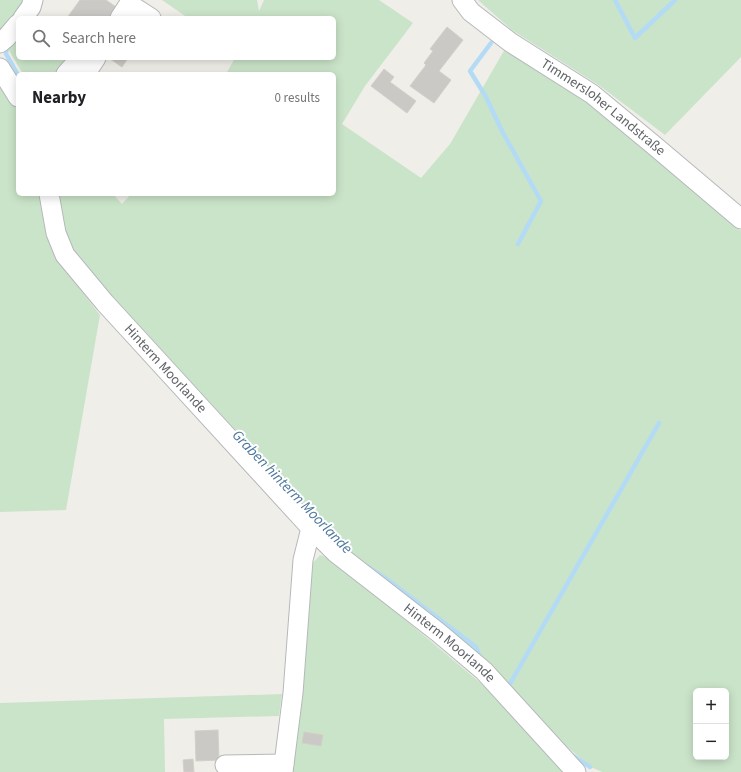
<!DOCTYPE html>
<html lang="en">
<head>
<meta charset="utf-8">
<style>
	:root { --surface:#fff; --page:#f2f2f2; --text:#202124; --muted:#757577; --line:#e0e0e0 }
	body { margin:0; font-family:"Source Sans 3",sans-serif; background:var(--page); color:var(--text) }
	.controls { position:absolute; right:12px; bottom:12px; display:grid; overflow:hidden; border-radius:6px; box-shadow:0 2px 10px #0003 }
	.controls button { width:36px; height:36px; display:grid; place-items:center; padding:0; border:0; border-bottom:1px solid var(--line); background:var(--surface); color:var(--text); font:20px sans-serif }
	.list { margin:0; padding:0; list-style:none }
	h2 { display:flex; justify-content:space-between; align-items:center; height:52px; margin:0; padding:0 16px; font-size:17px }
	h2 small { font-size:13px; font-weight:400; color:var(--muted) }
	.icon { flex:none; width:22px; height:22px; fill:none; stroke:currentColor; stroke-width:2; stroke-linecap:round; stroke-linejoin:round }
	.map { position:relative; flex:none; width:741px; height:772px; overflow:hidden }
	.search { position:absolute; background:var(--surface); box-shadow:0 2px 10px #0003; left:16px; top:16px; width:320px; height:44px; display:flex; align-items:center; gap:10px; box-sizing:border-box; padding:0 14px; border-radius:6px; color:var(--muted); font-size:15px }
	.panel { position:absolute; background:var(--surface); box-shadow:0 2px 10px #0003; left:16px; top:72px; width:320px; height:124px; border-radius:6px }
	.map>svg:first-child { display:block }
	.green { fill:#cae4c9; fill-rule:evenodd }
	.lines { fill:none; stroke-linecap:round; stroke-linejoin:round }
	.stream { stroke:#b3dbf5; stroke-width:4.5 }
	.building { fill:#cbc9c5; stroke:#d4cfc8 }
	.minor-casing { stroke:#b5b8bb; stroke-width:21 }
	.minor { stroke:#fff; stroke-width:19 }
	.labels { text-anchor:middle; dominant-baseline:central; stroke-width:4; stroke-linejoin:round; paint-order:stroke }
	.street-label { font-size:14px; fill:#606367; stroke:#fff }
	.water-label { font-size:15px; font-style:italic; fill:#4d789e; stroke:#fff }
</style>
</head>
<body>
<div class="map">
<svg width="741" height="772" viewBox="0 0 741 772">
	<rect width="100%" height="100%" fill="#f0eee9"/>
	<path class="green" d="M0 0H25V2L0 35Z
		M162 0H257L259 11 264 0H379L413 23 365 86 342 124 421 178 450 144 505 49 560 82 608 118 703 195 741 231V772H602L591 767 566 746 483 657 344 552 105 295 71 250 63 223 58 194H113L122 204 131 194H334V74H226L235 58H334V18H188ZM696 691H726V757H696Z
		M478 0H741V57L665 135 600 86 512 30Z
		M18 39V58H69L89 74H23L8 49Z
		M0 76 18 110V194H40L46 223 55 257 100 315 66 510 0 512Z
		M320 555 334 560 483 685 567 772H291L299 681 313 563Z
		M282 694 279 716 164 719 165 772H0V703Z"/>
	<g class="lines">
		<path class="stream" d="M615 0 635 38 675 0
			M491 43 470 71 486 97 502 131 541 201 518 244
			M7 44 6 54 18 75
			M368 567 388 580 476 647 480 658
			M507 689 659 423
			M572 755 590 767"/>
	</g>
	<path class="building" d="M80 0H106L119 9 112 18H67Z
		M447 27 463 40 439 71 451 80 434 103 410 86 426 65 424 63 433 51 430 49Z
		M109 58H128L122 67Z
		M384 69 394 77 390 82 416 101 407 113 371 86Z
		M218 730 219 760 196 761 195 731Z
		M304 732 323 735 321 746 302 743Z
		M193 759 194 772H184L183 760Z"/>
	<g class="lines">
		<g class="minor-casing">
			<g id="minor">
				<path id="s1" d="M462 0 471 12 510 42 592 94 656 147 741 219"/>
				<path d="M23 18 31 7 33 0"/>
				<path d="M120 18 129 4 151 18"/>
				<path d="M0 43 6 38 18 24"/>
				<path d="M0 68 18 97"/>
				<path d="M66 74 76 63 90 67 96 58"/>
				<path id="s2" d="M49 194 56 233 65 255 105 303 311 528 336 553 439 633 484 671 576 772"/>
				<path d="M225 765 284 764"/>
				<path d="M283 772 293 693 303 560 311 528"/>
			</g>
		</g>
		<use href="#minor" class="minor"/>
	</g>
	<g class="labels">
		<g class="street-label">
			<text stroke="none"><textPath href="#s1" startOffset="178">Timmersloher Landstraße</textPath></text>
			<text stroke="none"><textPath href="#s2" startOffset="215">Hinterm Moorlande</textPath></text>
			<text stroke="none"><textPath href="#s2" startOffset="611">Hinterm Moorlande</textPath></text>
		</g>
		<g class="water-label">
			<text transform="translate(292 492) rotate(46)">Graben hinterm Moorlande</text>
		</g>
	</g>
</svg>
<div class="controls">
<button>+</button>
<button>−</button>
</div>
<div class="search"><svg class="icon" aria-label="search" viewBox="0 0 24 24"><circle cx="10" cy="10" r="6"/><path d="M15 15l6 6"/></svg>Search here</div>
<section class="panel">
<h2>Nearby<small>0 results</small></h2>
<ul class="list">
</ul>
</section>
</div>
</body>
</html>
